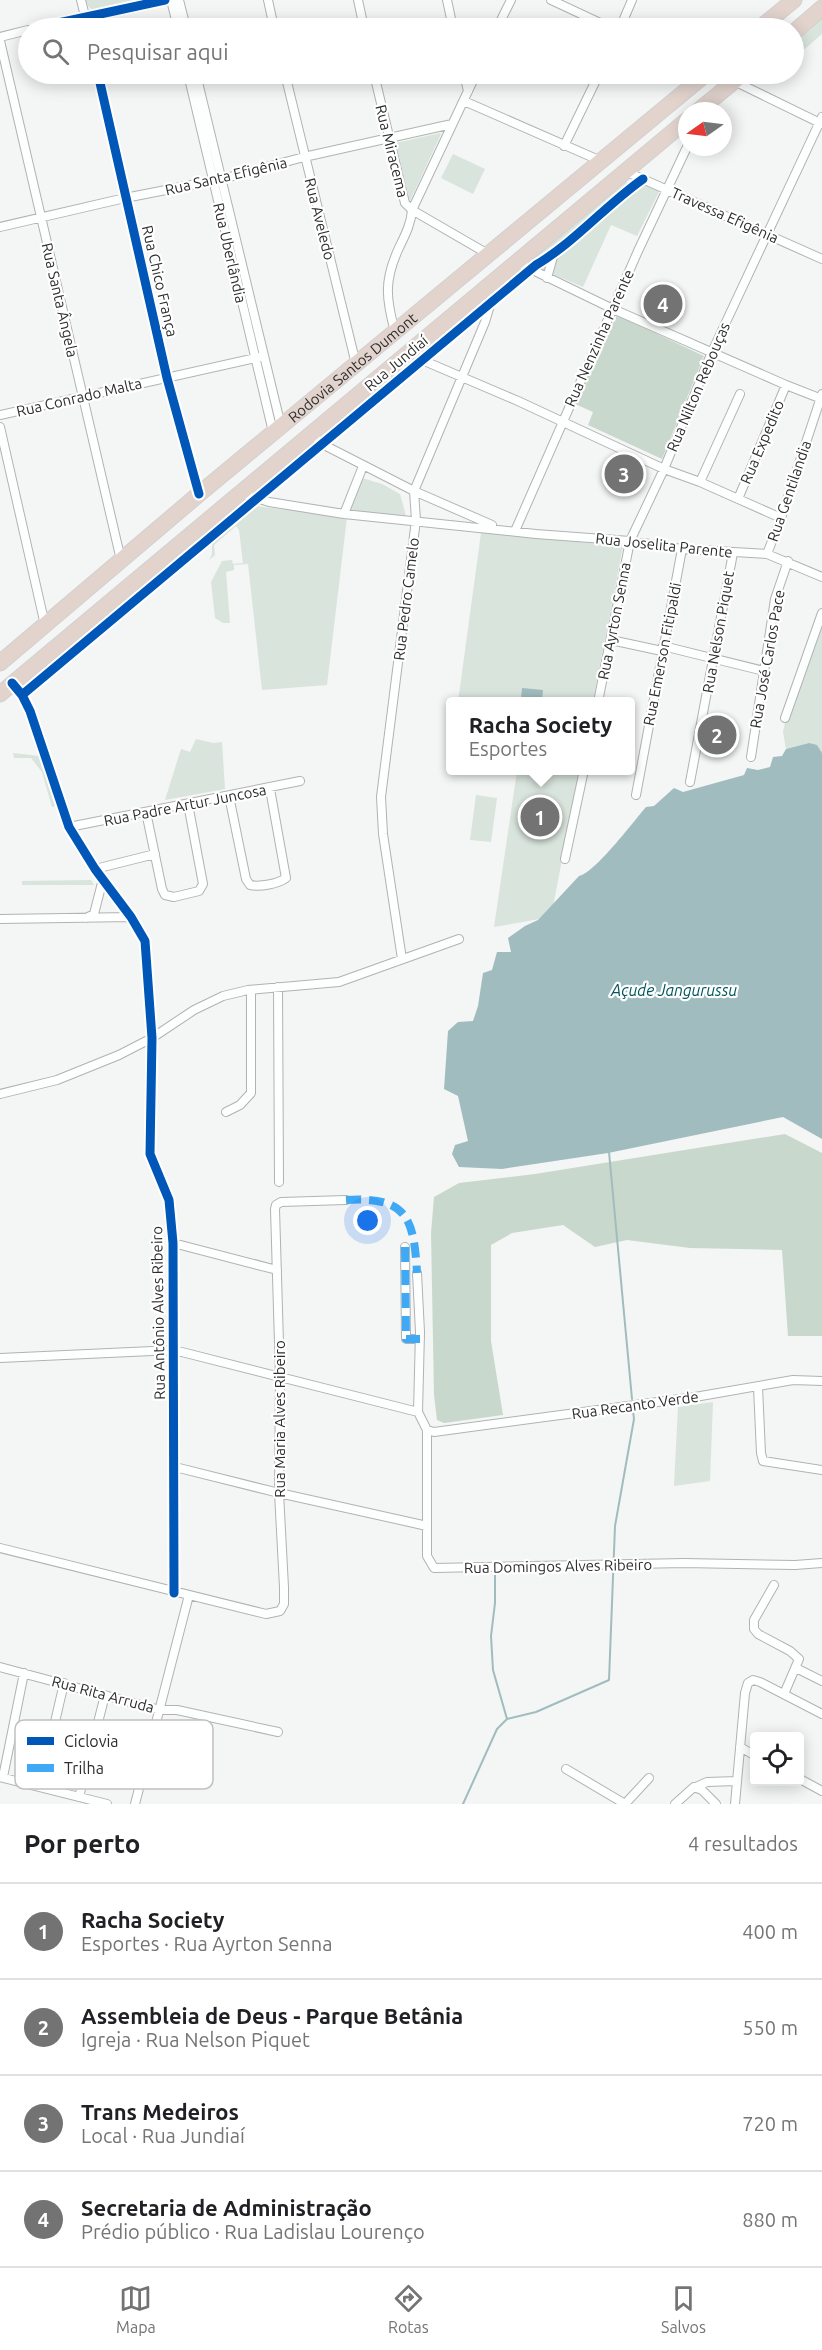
<!DOCTYPE html>
<html lang="pt">
<head>
<meta charset="utf-8">
<style>
	:root { --surface:#fff; --page:#f2f2f2; --text:#202124; --muted:#757577; --line:#e0e0e0; --accent:#737374 }
	body { margin:0; font-family:Ubuntu,sans-serif; background:var(--page); color:var(--text) }
	.controls { position:absolute; right:18px; bottom:18px; display:grid; overflow:hidden; border-radius:6px; box-shadow:0 3px 15px #0003 }
	.controls button { width:54px; height:54px; display:grid; place-items:center; padding:0; border:0; border-bottom:2px solid var(--line); background:var(--surface); color:var(--text); font:30px sans-serif }
	.compass { position:absolute; left:678px; top:102px; width:54px; height:54px; border-radius:50%; background:var(--surface); box-shadow:0 3px 15px #0003; rotate:256deg }
	.you { position:absolute; left:368px; top:1221px; width:21px; height:21px; margin:-15px; border:4px solid #fff; border-radius:50%; background:#1a73e8; box-shadow:0 0 0 9px #1a73e833 }
	.badge { display:grid; place-items:center; width:39px; height:39px; border-radius:50%; background:var(--accent); color:#fff; font-size:20px; font-weight:700 }
	.pin { position:absolute; translate:-50% -50%; border:3px solid #fff; box-shadow:0 2px 6px #0006 }
	.popup { position:absolute; left:446px; top:697px; width:189px; height:78px; box-sizing:border-box; display:grid; place-content:center; border-radius:6px; background:var(--surface); filter:drop-shadow(0 2px 4px #0005); font-size:20px; white-space:nowrap; color:var(--muted) }
	.popup b { font-size:22px; color:var(--text) }
	.popup::after { content:''; position:absolute; left:50%; top:100%; margin-left:-12px; border:12px solid transparent; border-top-color:var(--surface) }
	.list { margin:0; padding:0; list-style:none }
	h2 { display:flex; justify-content:space-between; align-items:center; height:78px; margin:0; padding:0 24px; font-size:26px }
	h2 small { font-size:20px; font-weight:400; color:var(--muted) }
	.list li { display:grid; grid-template-columns:39px 1fr auto; gap:18px; align-items:center; box-sizing:border-box; height:96px; padding:0 24px; border-top:2px solid var(--line) }
	.list b { display:block; font-size:22px; white-space:nowrap }
	.list p { margin:0; font-size:20px; white-space:nowrap; color:var(--muted) }
	.list em { font-size:20px; font-style:normal; color:var(--muted) }
	.icon { flex:none; width:33px; height:33px; fill:none; stroke:currentColor; stroke-width:2; stroke-linecap:round; stroke-linejoin:round }
	.map { position:relative; flex:none; width:822px; height:1804px; overflow:hidden }
	.search { position:absolute; background:var(--surface); box-shadow:0 3px 15px #0003; left:18px; right:18px; top:18px; height:66px; display:flex; align-items:center; gap:15px; box-sizing:border-box; padding:0 21px; border-radius:33px; color:var(--muted); font-size:22px }
	.sheet { height:462px; background:var(--surface) }
	nav { display:flex; justify-content:space-around; align-items:center; box-sizing:border-box; height:84px; border-top:2px solid var(--line); background:var(--surface); font-size:16px; color:var(--muted) }
	nav a { display:grid; justify-items:center; gap:3px }
	nav .on { color:var(--accent) }
	.map>svg:first-child { display:block }
	.green { fill:#d9e4dd }
	.forest { fill:#c9d8cd }
	.water { fill:#a1bcbe }
	.lines { fill:none; stroke-linecap:round; stroke-linejoin:round }
	.stream { stroke:#a1bcbe; stroke-width:2 }
	.street-casing { stroke:#b2b2b2; stroke-width:10 }
	.highway-casing { stroke:#d1d1d1; stroke-width:17 }
	.street { stroke:#fdfefe; stroke-width:8 }
	.highway { stroke:#e2d3cd; stroke-width:15 }
	.quiet { stroke:#3fa9f5; stroke-width:8; stroke-dasharray:15 8; stroke-linecap:butt }
	.cycleway-casing { stroke:#fff; stroke-width:13 }
	.cycleway { stroke:#0057b8; stroke-width:9 }
	.labels { text-anchor:middle; dominant-baseline:central; stroke-width:4.5; stroke-linejoin:round; paint-order:stroke }
	.street-label { font-size:15px; fill:#2d2d2e; stroke:#fff }
	.water-label { font-size:16px; font-style:italic; fill:#00575e; stroke:#fff }
	.key { fill:#fff; stroke:#c0c0c0; stroke-width:1.5 }
	.key-label { font-size:16px; fill:#2d2d2e }
</style>
</head>
<body>
<div class="map">
<svg width="822" height="1804" viewBox="0 0 822 1804">
	<rect width="100%" height="100%" fill="#f4f5f5"/>
	<path class="green" d="M86 0H133L92 10 88 6Z
		M822 18V34L794 58V42Z
		M440 133 441 134 410 201 396 143Z
		M453 154 485 169 473 194 441 178Z
		M624 182 650 184 659 192 637 236 611 225 583 287 531 265 530 261Z
		M362 478 382 484 400 494 406 516 350 511 349 508Z
		M255 506 347 517 327 685 262 690 248 564 234 565V570L226 572 230 623H223L215 618 211 582 222 561 232 560 233 564 243 563 239 530 236 526 214 545 215 555 209 560 212 554V542Z
		M481 533 623 546 593 701 458 702Z
		M822 623V753L809 743 786 749 783 732 785 723Z
		M196 739 213 743 222 742 225 789 165 800 181 749 190 752Z
		M13 753 39 756 55 806 52 807 42 772 31 758H14Z
		M517 771H579L551 917 494 927Z
		M476 795 497 798 491 842 470 840Z
		M91 880 94 885H22V881Z
		M713 1402 710 1481 674 1486 678 1407Z"/>
	<path class="forest" d="M617 315 704 356 662 459 588 425 593 412 575 404Z
		M785 1134 822 1153V1336H788L782 1250 690 1248 627 1240 595 1247 563 1225 512 1233 491 1245V1341L503 1415 444 1423 437 1420 434 1395 431 1233 434 1197 459 1183 535 1174Z"/>
	<path class="water" d="M522 688 543 690 542 701 521 698Z
		M809 743 817 745 822 753V1139L783 1117 608 1153 502 1169 459 1167 452 1154 455 1145 468 1141 458 1096 444 1089 448 1031 458 1022 473 1021 478 1006 483 973 492 970 497 952H511L508 938 525 926 538 920 579 876C595 873 633 822 646 807L654 806 674 788 683 792 744 775 747 768 758 770 770 767 773 757 782 756 786 749Z"/>
	<g class="lines">
		<path class="stream" d="M609 1152 632 1399
			M495 1575V1603L491 1636 493 1670 507 1719
			M463 1804 497 1729 507 1719 536 1712 609 1680 615 1526 634 1419 633 1411"/>
		<g class="street-casing">
			<path id="street" d="M81 0 88 28
				M171 0 178 28
				M179 0 186 28
				M268 0 274 28
				M358 0 364 28
				M447 0 453 28
				M551 0 611 28
				M35 28 165 0
				M497 28 511 0
				M620 28 632 0
				M0 37 28 30
				M0 41 121 560
				M98 74 167 378 199 494
				M188 74 273 432
				M196 74 281 426
				M285 74 356 364
				M374 74 405 203 412 210 488 254
				M464 74 468 91
				M734 81 822 124
				M464 101 601 161
				M564 146 599 74
				M627 172 822 259
				M0 227 125 198 222 179 304 157 452 124
				M516 262 613 309 786 385 822 399
				M547 278 554 253
				M395 332C386 299 384 281 398 250 404 237 411 225 412 210L476 74
				M422 360 518 401 664 469 700 482 781 518
				M0 415 260 357
				M0 427 45 625
				M318 440 322 444 414 491 492 525
				M700 482 740 394
				M240 493 269 502 344 514 536 534 630 541 682 549 767 554 822 577
				M738 499 786 385
				M344 514 363 466
				M515 531 638 251 687 147
				M767 554 781 518 822 394
				M611 640 662 651
				M663 646 764 671
				M12 683 22 695 30 711 69 827 95 869 131 917 145 941 152 1038 150 1154 169 1200 173 1243 174 1593
				M22 695 536 265C575 242 606 205 643 179
				M598 702 630 541 664 469 712 352 822 117
				M785 718 822 613
				M751 757 775 599 788 561
				M690 782 733 553
				M636 795 682 549
				M229 796 246 879 250 885C260 887 278 884 286 878L270 789
				M146 812 162 889 165 895 174 897 199 891 203 884 188 804
				M69 827 300 781
				M565 859 584 770
				M95 869 155 854
				M86 918 94 914 103 879
				M0 919 131 917
				M402 959 383 834 381 797 416 520 414 491 485 322 490 305
				M278 987 279 1182
				M0 1094 57 1080 119 1055 152 1038 194 1010 223 996 248 990 339 982 459 939
				M226 1112 240 1105 251 1093V990
				M173 1243 277 1270
				M405 1247 406 1339H420
				M417 1273 420 1332 418 1412 427 1430 434 1432 695 1397 793 1380 822 1381
				M0 1358 174 1350 418 1412
				M758 1387 761 1453 763 1461 822 1470
				M427 1430V1556L434 1568 684 1563 795 1565 822 1563
				M175 1467 279 1493 427 1526
				M0 1548 266 1614 280 1611 284 1604V1587L279 1493 280 1377 275 1209 276 1205 281 1202 346 1200
				M774 1585 754 1620V1629L758 1634 790 1651 799 1659 784 1694
				M0 1667 160 1710H177L278 1732
				M796 1668 822 1681
				M740 1747 754 1755
				M566 1769 625 1804
				M0 1777 107 1804
				M3 1777 24 1673
				M800 1779 822 1791
				M40 1787 64 1683
				M696 1787 707 1782 737 1781
				M79 1797 105 1695
				M135 1804 189 1595
				M625 1804 649 1778
				M675 1804 694 1787 702 1790 716 1804
				M735 1804 745 1693 748 1683 753 1680 760 1682 822 1714"/>
		</g>
		<g class="highway-casing">
			<g id="highway">
				<path d="M760 28 794 0"/>
				<path d="M794 32 822 8"/>
				<path d="M698 111 743 74"/>
				<path id="s1" d="M0 663 199 494 706 74"/>
				<path d="M0 694 687 120"/>
			</g>
		</g>
		<use href="#street" class="street"/>
		<use href="#highway" class="highway"/>
		<path class="quiet" d="M346 1200C407 1196 414 1218 417 1273
			M405 1247 406 1339H420"/>
		<g class="cycleway-casing">
			<path id="cycleway" d="M35 28 165 0
				M98 74 167 378 199 494
				M12 683 22 695 30 711 69 827 95 869 131 917 145 941 152 1038 150 1154 169 1200 173 1243 174 1593
				M22 695 536 265C575 242 606 205 643 179"/>
		</g>
		<use href="#cycleway" class="cycleway"/>
	</g>
	<g class="labels">
		<g class="street-label">
			<text transform="translate(392 151) rotate(76)">Rua Miracema</text>
			<text transform="translate(226 176) rotate(-13)">Rua Santa Efigênia</text>
			<text transform="translate(725 215) rotate(24)">Travessa Efigênia</text>
			<text transform="translate(320 219) rotate(76)">Rua Aveledo</text>
			<text transform="translate(230 253) rotate(77)">Rua Uberlândia</text>
			<text transform="translate(160 281) rotate(77)">Rua Chico França</text>
			<text transform="translate(60 300) rotate(77)">Rua Santa Ângela</text>
			<text transform="translate(599 338) rotate(-66)">Rua Nenzinha Parente</text>
			<text transform="translate(396 363) rotate(-40)">Rua Jundiaí</text>
			<text stroke="none"><textPath href="#s1" startOffset="460">Rodovia Santos Dumont</textPath></text>
			<text transform="translate(698 387) rotate(-67)">Rua Nilton Rebouças</text>
			<text transform="translate(79 397) rotate(-13)">Rua Conrado Malta</text>
			<text transform="translate(762 442) rotate(-67)">Rua Expedito</text>
			<text transform="translate(789 491) rotate(-71)">Rua Gentilandia</text>
			<text transform="translate(664 545) rotate(6)">Rua Joselita Parente</text>
			<text transform="translate(406 599) rotate(-83)">Rua Pedro Camelo</text>
			<text transform="translate(614 621) rotate(-79)">Rua Ayrton Senna</text>
			<text transform="translate(718 632) rotate(-80)">Rua Nelson Piquet</text>
			<text transform="translate(662 654) rotate(-79)">Rua Emerson Fitipaldi</text>
			<text transform="translate(767 659) rotate(-80)">Rua José Carlos Pace</text>
			<text transform="translate(185 805) rotate(-11)">Rua Padre Artur Juncosa</text>
			<text transform="translate(158 1313) rotate(-91)">Rua Antônio Alves Ribeiro</text>
			<text transform="translate(635 1405) rotate(-8)">Rua Recanto Verde</text>
			<text transform="translate(279 1419) rotate(-90)">Rua Maria Alves Ribeiro</text>
			<text transform="translate(558 1566) rotate(-1)">Rua Domingos Alves Ribeiro</text>
			<text transform="translate(103 1694) rotate(15)">Rua Rita Arruda</text>
		</g>
		<g class="water-label">
			<text x="674" y="990">Açude Jangurussu</text>
		</g>
	</g>
	<rect x="15" y="1720" width="198" height="69" rx="9" class="key"/>
	<rect x="27" y="1737" width="27" height="8" fill="#0057b8"/>
	<rect x="27" y="1764" width="27" height="8" fill="#3fa9f5"/>
	<g class="key-label">
		<text x="64" y="1747">Ciclovia</text>
		<text x="64" y="1774">Trilha</text>
	</g>
</svg>
<div class="controls">
<button><svg class="icon" aria-label="locate" viewBox="0 0 24 24"><circle cx="12" cy="12" r="6"/><path d="M12 2v4M12 18v4M2 12h4M18 12h4"/></svg></button>
</div>
<svg class="compass" viewBox="-18 -18 36 36"><path d="M0-13l5 13h-10z" fill="#e53935"/><path d="M0 13l5-13h-10z" fill="#757577"/></svg>
<div class="you"></div>
<div class="pin badge" style="left:540px;top:817px">1</div>
<div class="popup"><b>Racha Society</b>Esportes</div>
<div class="pin badge" style="left:717px;top:735px">2</div>
<div class="pin badge" style="left:624px;top:474px">3</div>
<div class="pin badge" style="left:663px;top:304px">4</div>
<div class="search"><svg class="icon" aria-label="search" viewBox="0 0 24 24"><circle cx="10" cy="10" r="6"/><path d="M15 15l6 6"/></svg>Pesquisar aqui</div>
</div>
<section class="sheet">
<h2>Por perto<small>4 resultados</small></h2>
<ul class="list">
<li><span class="badge">1</span><div><b>Racha Society</b><p>Esportes · Rua Ayrton Senna</p></div><em>400 m</em></li>
<li><span class="badge">2</span><div><b>Assembleia de Deus - Parque Betânia</b><p>Igreja · Rua Nelson Piquet</p></div><em>550 m</em></li>
<li><span class="badge">3</span><div><b>Trans Medeiros</b><p>Local · Rua Jundiaí</p></div><em>720 m</em></li>
<li><span class="badge">4</span><div><b>Secretaria de Administração</b><p>Prédio público · Rua Ladislau Lourenço</p></div><em>880 m</em></li>
</ul>
</section>
<nav>
<a class="on"><svg class="icon" aria-label="map" viewBox="0 0 24 24"><path d="M3 6l6-2 6 2 6-2v14l-6 2-6-2-6 2zM9 4v14M15 6v14"/></svg>Mapa</a>
<a><svg class="icon" aria-label="directions" viewBox="0 0 24 24"><path d="M12 3l9 9-9 9-9-9zM9 14v-3h6M13 9l2 2-2 2"/></svg>Rotas</a>
<a><svg class="icon" aria-label="saved" viewBox="0 0 24 24"><path d="M7 4h10v16l-5-4-5 4z"/></svg>Salvos</a>
</nav>
</body>
</html>
